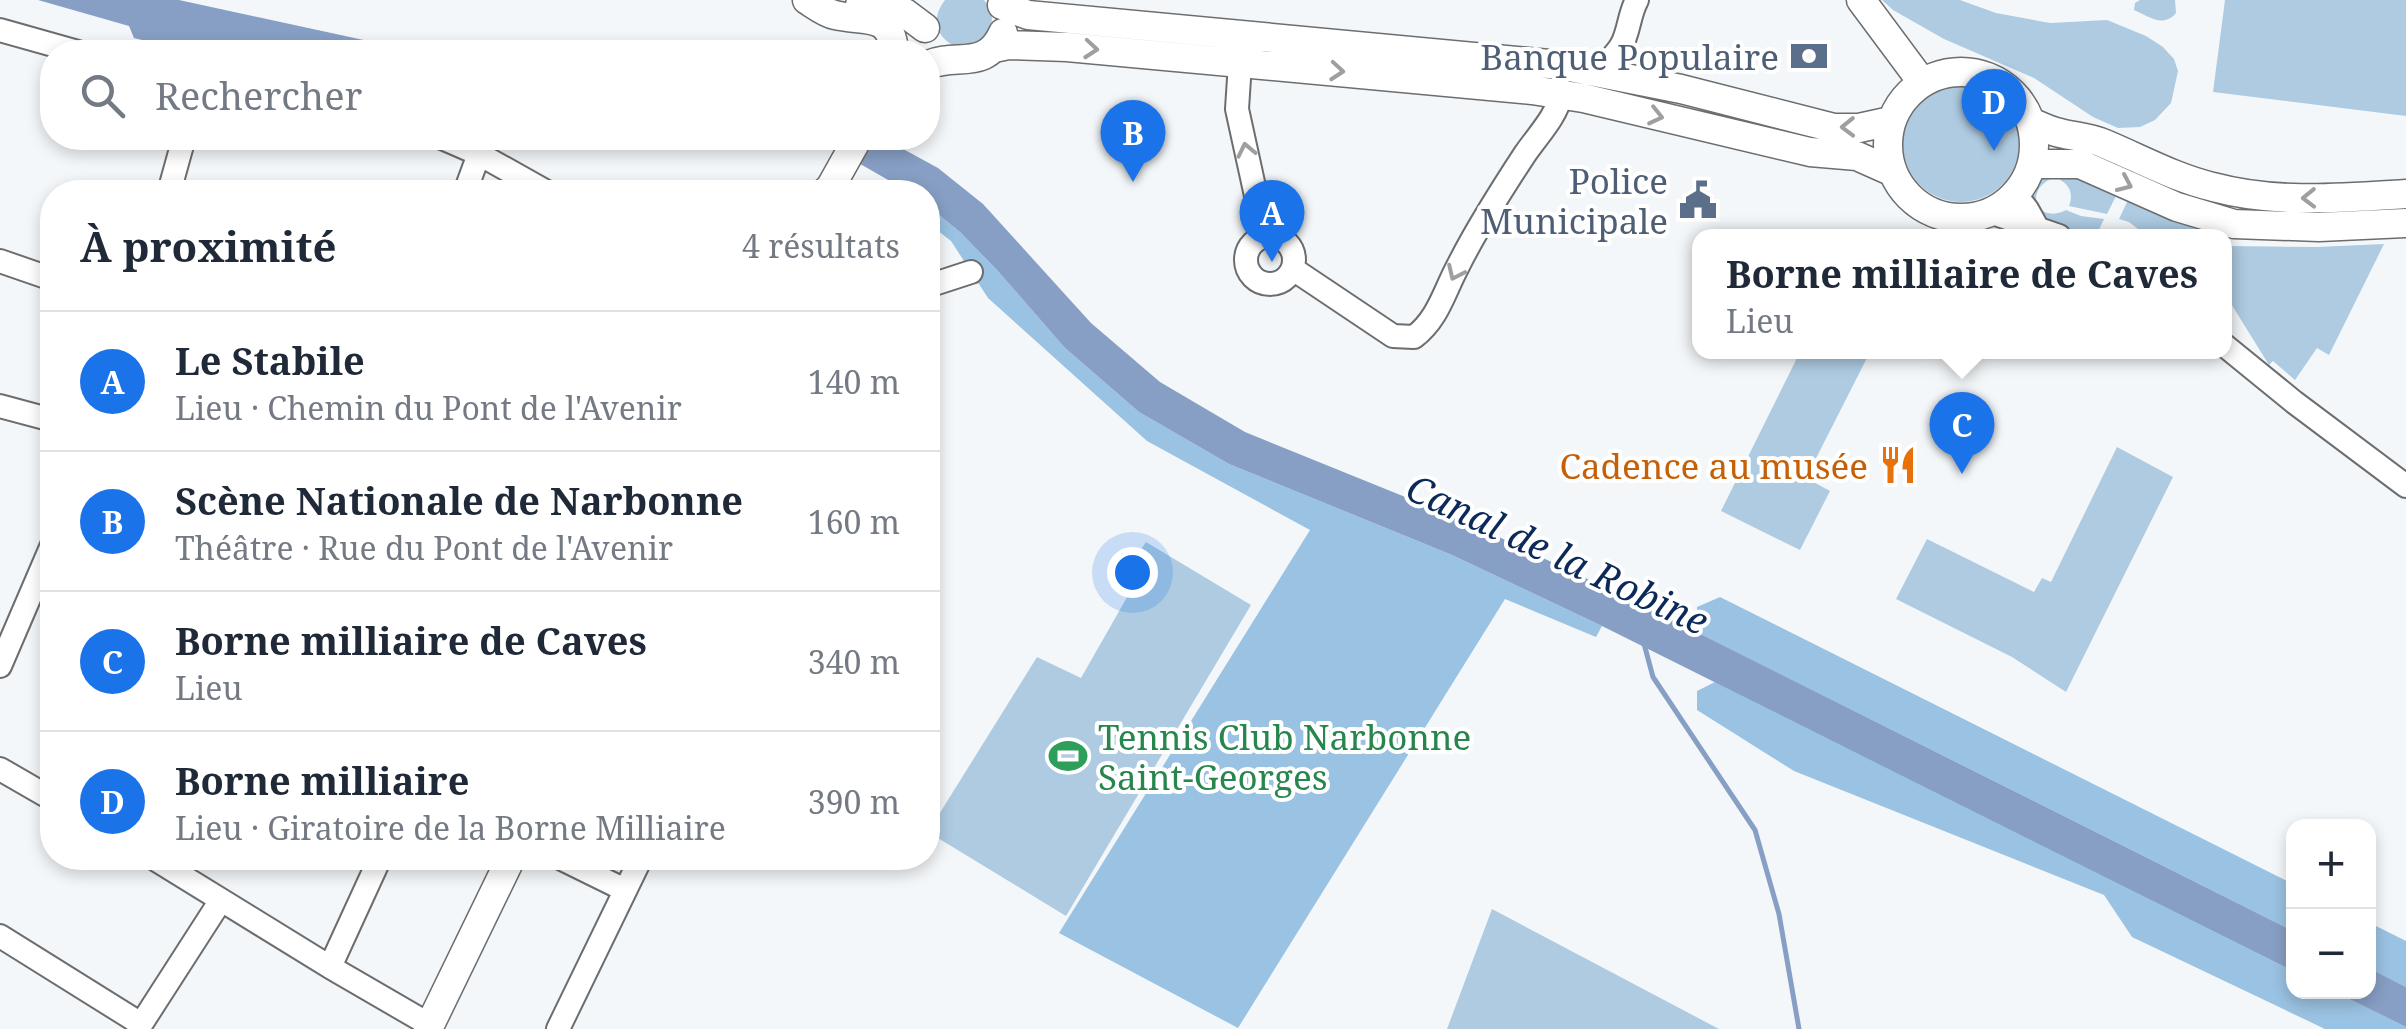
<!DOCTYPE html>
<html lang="fr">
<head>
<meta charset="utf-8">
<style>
	:root { --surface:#fff; --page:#f2f2f3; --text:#1f2937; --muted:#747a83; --line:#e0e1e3; --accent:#1a73e8 }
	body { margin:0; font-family:"Noto Serif",serif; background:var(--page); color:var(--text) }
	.controls { position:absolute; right:30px; bottom:30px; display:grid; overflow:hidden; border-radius:20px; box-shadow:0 5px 15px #0003 }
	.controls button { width:90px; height:90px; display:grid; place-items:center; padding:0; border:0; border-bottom:2px solid var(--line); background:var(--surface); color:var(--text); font:50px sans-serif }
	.you { position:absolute; left:1132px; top:572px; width:35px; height:35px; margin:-25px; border:8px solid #fff; border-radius:50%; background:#1a73e8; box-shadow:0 0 0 15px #1a73e833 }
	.badge { display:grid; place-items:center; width:65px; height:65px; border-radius:50%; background:var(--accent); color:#fff; font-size:32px; font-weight:700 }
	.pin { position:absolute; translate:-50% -82px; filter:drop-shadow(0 2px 5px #0008) }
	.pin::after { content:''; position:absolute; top:52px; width:35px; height:30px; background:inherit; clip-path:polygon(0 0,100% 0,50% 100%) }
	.popup { position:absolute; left:1692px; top:229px; width:540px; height:130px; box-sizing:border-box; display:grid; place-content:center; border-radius:20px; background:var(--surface); filter:drop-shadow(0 2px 8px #0005); font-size:32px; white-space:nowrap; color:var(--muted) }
	.popup b { font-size:38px; color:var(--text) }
	.popup::after { content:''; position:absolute; left:50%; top:100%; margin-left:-20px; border:20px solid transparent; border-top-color:var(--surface) }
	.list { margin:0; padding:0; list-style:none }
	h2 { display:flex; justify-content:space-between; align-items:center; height:130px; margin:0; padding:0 40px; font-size:42px }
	h2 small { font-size:32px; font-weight:400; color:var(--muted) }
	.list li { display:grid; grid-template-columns:65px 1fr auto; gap:30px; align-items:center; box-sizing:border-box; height:140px; padding:0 40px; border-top:2px solid var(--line) }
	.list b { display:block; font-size:38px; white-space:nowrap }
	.list p { margin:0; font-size:32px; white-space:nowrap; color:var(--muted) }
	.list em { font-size:32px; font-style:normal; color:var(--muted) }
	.icon { flex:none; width:55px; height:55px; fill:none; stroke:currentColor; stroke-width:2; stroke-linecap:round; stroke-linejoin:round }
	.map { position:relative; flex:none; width:2406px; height:1029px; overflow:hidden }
	.search { position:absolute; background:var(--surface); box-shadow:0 5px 15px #0003; left:40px; top:40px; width:900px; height:110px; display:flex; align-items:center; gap:25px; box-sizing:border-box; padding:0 35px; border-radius:40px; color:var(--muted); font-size:38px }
	.panel { position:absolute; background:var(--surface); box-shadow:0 5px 15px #0003; left:40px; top:180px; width:900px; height:690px; border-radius:40px }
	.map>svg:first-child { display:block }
	.green { fill:#aecbe2 }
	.forest { fill:#9ac2e2 }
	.water { fill:#879fc4 }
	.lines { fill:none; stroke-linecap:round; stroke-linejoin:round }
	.stream { stroke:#879fc4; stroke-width:5 }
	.minor-casing { stroke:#6b6d6f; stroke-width:26 }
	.major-casing { stroke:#6b6d6f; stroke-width:31 }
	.minor { stroke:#fff; stroke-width:22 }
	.major { stroke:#fff; stroke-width:28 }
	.oneway { stroke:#9f9fa0 }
	.labels { text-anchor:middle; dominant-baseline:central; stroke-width:8; stroke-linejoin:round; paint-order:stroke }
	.service-label { font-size:35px; fill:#4e5e75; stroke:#fff; text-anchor:end }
	.food-label { font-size:35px; fill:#c56008; stroke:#fff; text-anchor:end }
	.leisure-label { font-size:35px; fill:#27864d; stroke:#fff; text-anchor:start }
	.water-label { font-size:38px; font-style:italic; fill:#0c2a59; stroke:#fff }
</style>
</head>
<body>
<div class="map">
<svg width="2406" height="1029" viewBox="0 0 2406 1029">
	<rect width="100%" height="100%" fill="#f4f7f9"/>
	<path class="green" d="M945 0H984C996 15 993 25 984 41L959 48C936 39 930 19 945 0Z
		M1882 0H1960L1996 13 2050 23 2107 20 2146 36 2163 47 2174 59 2178 71 2171 103 2155 120 2140 127 2118 128 2093 117 2034 78 1944 39 1893 10Z
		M2140 0H2175L2176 13C2163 28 2150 17 2134 10L2135 3Z
		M2225 0H2406V116L2213 92Z
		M1903 144a58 58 0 1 1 116 0a58 58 0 1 1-116 0Z
		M2050 172V179C2023 194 2039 224 2066 210L2081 216 2104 219 2096 236C2081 236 2053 226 2041 216 2038 214 2034 206 2032 202 2025 186 2036 178 2050 172Z
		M2065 172 2117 194 2107 214 2069 206C2073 195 2071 186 2060 180Z
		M2129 198 2209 228 2200 236H2147L2129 222 2119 219Z
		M2384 244 2329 355 2317 348 2295 380 2273 361 2269 365 2225 294V248L2228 246 2317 247Z
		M1800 352H1870L1806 478 1830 491 1800 550 1721 511Z
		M2117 447 2173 477 2066 692 2012 657 1896 599 1927 539 2034 592 2042 578 2051 582Z
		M1146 542 1251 605 1066 916 928 832 1037 657 1081 678 1134 585 1122 577Z
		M1492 909 1719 1029H1447Z"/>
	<path class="forest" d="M928 206 960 232 997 270 1065 348 1139 412 1229 464 1452 555 1602 626 1596 637 1505 599 1238 1028 1059 933 1310 530 1147 441 988 298 951 241 928 223Z
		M1720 597 2293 884V931L1697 632V607Z
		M1715 682 2293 971 2294 992H2335L2406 1027V1029H2325L2132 937 2104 895 1794 771 1697 710V691Z
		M2368 922 2406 941V987L2369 968Z"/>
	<path class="water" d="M38 0H179L419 52H190L134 38 129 26Z
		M815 138H883L938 168 983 204 1091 323 1160 382 1245 432 1467 522 1647 607 2293 931V971L1602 626 1452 555 1229 464 1139 412 1065 348 997 270 960 232 928 206V192H909Z
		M2369 968 2406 987V1027L2335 992H2368Z"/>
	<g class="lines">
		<path class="stream" d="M1643 640 1653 677 1755 830 1779 914 1799 1029"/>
		<g class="minor-casing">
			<path id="minor" d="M0 30 78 52
				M1240 63 1237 109 1265 237
				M1601 72C1606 62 1615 56 1621 46 1629 33 1629 14 1637 0
				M442 138 479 154 547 192
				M169 192 184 138
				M465 192 479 154
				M2015 194 2027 209 2037 227
				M1990 212 2059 236
				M1246 260a24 24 0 1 1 48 0a24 24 0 1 1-48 0Z
				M0 261 52 279
				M1293 269 1393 336 1414 337C1438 319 1444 292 1458 266 1477 228 1502 189 1525 154 1538 135 1556 117 1561 95
				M928 286 971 272
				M2224 345 2294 402 2406 486
				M0 406 52 420
				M0 666 52 545
				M0 769 52 799
				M153 858 330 967 430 1025
				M560 858 625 890
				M0 936 141 1024
				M330 967 380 858
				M138 1029 221 900
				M558 1029 641 858"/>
		</g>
		<g class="major-casing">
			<path id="major" d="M807 0C815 5 825 13 835 15 863 22 892 11 894 52
				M1861 0 1922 82
				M860 5 905 13 925 28
				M1002 5 1028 15 1560 65 1681 89 1834 128H1859L1891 121
				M994 48 1008 45 1067 47 1532 90 1583 98 1810 152 1857 156 1893 172
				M928 65C957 52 985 72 1003 33
				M1888 145a73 73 0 1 1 146 0a73 73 0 1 1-146 0Z
				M2031 122C2040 126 2050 131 2060 133 2075 137 2090 137 2105 144 2141 159 2175 178 2213 187 2276 204 2341 198 2406 194
				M2032 164H2080L2177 207 2234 224 2319 227 2406 223
				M825 192 830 188 858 138
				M428 1029 511 858"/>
		</g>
		<use href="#minor" class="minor"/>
		<use href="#major" class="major"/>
	</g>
	<defs><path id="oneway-chevron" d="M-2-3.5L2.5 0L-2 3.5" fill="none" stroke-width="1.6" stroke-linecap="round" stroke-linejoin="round" transform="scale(2.5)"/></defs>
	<g class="oneway">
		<use href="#oneway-chevron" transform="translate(1091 49) rotate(5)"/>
		<use href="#oneway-chevron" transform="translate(1337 71) rotate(5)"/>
		<use href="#oneway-chevron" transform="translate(1656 116) rotate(13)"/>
		<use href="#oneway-chevron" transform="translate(1848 127) rotate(179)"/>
		<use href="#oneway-chevron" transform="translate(1246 150) rotate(-102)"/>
		<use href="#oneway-chevron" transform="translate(2125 184) rotate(24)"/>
		<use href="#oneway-chevron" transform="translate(2309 198) rotate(179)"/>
		<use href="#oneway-chevron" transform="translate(1455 273) rotate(115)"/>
	</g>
	<defs>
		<g id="bank-bare" transform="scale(3)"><path d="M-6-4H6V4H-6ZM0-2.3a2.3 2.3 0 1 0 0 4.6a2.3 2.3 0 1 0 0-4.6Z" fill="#5c6f8a" stroke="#fff" stroke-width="2.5" paint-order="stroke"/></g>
		<g id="civic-bare" transform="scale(3)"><path d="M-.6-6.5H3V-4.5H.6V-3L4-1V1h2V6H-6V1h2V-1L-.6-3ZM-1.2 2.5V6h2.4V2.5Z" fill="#5c6f8a" stroke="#fff" stroke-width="2.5" paint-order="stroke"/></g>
		<g id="restaurant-bare" transform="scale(3)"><path d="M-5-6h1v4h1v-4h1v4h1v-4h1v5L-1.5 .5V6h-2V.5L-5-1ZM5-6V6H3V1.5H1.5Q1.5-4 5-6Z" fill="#e8710a" stroke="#fff" stroke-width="2.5" paint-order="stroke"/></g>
		<g id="stadium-bare" transform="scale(3)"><path d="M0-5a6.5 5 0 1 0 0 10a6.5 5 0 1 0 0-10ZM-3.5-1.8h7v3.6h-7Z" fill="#2e9e5b" stroke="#fff" stroke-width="2.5" paint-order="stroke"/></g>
	</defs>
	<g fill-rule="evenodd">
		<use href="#bank-bare" x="1809" y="56"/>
		<use href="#civic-bare" x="1698" y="200"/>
		<use href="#restaurant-bare" x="1898" y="465"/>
		<use href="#stadium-bare" x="1068" y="756"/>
	</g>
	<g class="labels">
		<g class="service-label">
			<text x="1779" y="56">Banque Populaire</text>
			<text x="1668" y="180">Police<tspan x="1668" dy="40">Municipale</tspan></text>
		</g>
		<g class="food-label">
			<text x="1868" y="465">Cadence au musée</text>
		</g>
		<g class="leisure-label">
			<text x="1098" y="736">Tennis Club Narbonne<tspan x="1098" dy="40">Saint-Georges</tspan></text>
		</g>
		<g class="water-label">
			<text transform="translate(1558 553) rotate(25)">Canal de la Robine</text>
		</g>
	</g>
</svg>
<div class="controls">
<button>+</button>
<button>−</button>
</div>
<div class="you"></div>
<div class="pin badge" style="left:1272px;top:262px">A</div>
<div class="pin badge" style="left:1133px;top:182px">B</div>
<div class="pin badge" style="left:1962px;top:474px">C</div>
<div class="popup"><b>Borne milliaire de Caves</b>Lieu</div>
<div class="pin badge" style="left:1994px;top:151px">D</div>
<div class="search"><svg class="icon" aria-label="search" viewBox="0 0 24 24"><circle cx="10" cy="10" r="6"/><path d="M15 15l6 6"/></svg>Rechercher</div>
<section class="panel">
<h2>À proximité<small>4 résultats</small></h2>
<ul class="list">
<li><span class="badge">A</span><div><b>Le Stabile</b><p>Lieu · Chemin du Pont de l'Avenir</p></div><em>140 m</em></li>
<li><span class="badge">B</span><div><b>Scène Nationale de Narbonne</b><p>Théâtre · Rue du Pont de l'Avenir</p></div><em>160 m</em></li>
<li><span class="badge">C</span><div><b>Borne milliaire de Caves</b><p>Lieu</p></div><em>340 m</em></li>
<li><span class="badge">D</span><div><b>Borne milliaire</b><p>Lieu · Giratoire de la Borne Milliaire</p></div><em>390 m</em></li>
</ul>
</section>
</div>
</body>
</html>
